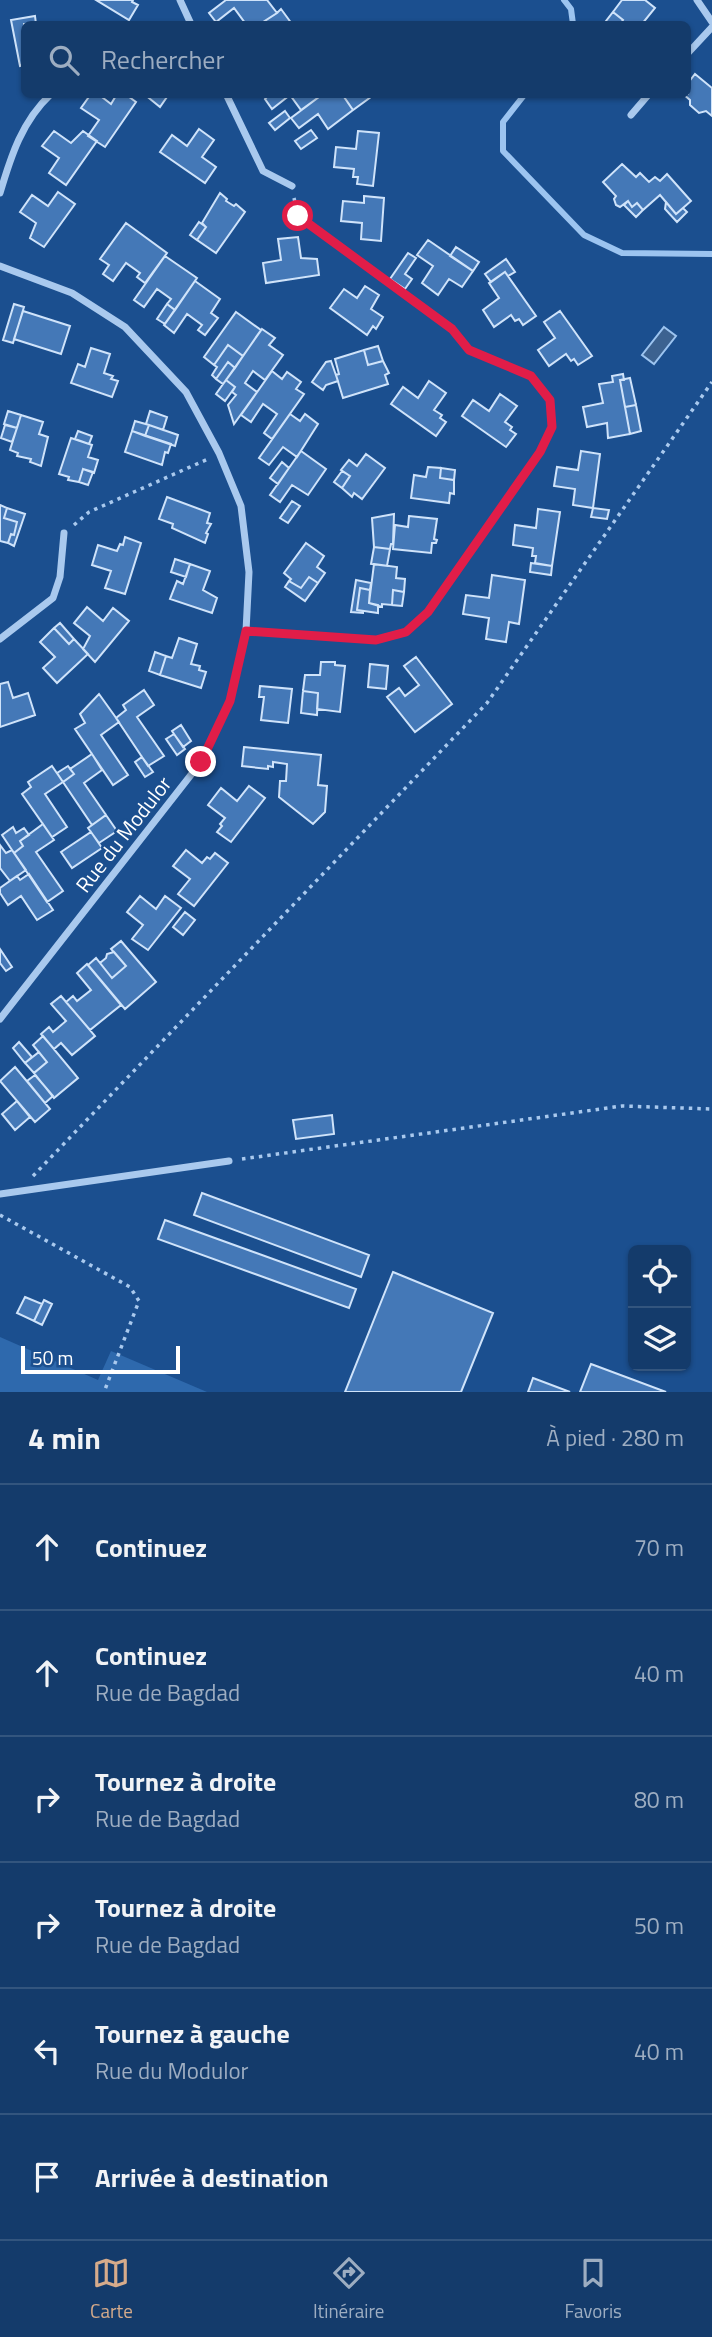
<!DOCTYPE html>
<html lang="fr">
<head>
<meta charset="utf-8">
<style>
	:root { --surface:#143b6b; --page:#214673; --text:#f1f3f6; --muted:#9dadc1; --line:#33557e; --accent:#d6ab8b }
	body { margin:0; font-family:"Titillium Web",sans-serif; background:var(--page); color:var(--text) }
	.controls { position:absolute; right:21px; bottom:21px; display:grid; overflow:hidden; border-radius:10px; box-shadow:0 2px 5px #0004 }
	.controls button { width:63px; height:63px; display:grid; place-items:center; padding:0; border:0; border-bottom:2px solid var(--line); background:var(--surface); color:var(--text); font:35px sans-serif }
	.scale { position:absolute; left:21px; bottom:18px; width:159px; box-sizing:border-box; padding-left:7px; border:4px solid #fff; border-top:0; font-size:19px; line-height:24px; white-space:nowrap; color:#fff; -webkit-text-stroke:5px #1b4f8f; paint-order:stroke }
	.stop { position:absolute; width:21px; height:21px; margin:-16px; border:5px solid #e11d48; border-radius:50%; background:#fff }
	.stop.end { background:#e11d48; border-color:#fff; box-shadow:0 2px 7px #0008 }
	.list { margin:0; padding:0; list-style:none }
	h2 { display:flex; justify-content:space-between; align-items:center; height:91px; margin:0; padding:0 28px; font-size:30px }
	h2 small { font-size:23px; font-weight:400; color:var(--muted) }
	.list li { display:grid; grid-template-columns:46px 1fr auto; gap:21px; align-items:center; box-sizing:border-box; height:126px; padding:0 28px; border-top:2px solid var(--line) }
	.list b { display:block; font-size:26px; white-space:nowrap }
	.list p { margin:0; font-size:23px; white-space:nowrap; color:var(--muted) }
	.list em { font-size:23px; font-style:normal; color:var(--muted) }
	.icon { flex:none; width:38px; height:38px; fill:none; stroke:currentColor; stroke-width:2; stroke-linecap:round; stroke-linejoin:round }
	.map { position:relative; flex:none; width:712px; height:1392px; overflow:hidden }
	.search { position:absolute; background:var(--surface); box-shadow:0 2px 5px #0004; left:21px; right:21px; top:21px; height:77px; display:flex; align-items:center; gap:18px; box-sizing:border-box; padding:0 24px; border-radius:10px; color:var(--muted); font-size:26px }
	.sheet { height:847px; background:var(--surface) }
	nav { display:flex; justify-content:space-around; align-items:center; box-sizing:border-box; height:98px; border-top:2px solid var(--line); background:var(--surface); font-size:19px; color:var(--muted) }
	nav a { display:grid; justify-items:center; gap:4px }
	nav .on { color:var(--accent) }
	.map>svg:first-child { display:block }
	.green { fill:#2e69ad }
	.water { fill:#3c6290; stroke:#9cc4f0; stroke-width:2 }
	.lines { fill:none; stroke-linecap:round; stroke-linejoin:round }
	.stream { stroke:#9cc4f0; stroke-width:6 }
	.building { fill:#4478b7; stroke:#cfe3fa; stroke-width:2 }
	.path { stroke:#a9c9ee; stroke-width:3.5; stroke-dasharray:3.5 5; stroke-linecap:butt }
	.street { stroke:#a9c9ee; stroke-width:7 }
	.route { stroke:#e11d48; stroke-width:9 }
	.labels { text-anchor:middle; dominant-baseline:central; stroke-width:5; stroke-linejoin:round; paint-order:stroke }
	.street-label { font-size:21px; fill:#fff; stroke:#1b4f8f }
</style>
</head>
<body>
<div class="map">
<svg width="712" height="1392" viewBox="0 0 712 1392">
	<rect width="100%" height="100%" fill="#1b4f8f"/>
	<path class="green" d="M0 1337 98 1380 111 1351 207 1392H0Z"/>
	<path class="water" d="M664 327 676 336 654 364 642 355Z"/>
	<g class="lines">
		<path class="stream" d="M564 0 571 9 573 24
			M525 94 503 122V151L584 235 622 253 712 254"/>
	</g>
	<path class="building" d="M96 0H133L132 2 138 5 129 20Z
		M226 0H267L277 13 260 24H243L245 23 234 8 216 22 209 13Z
		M622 0H645L655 8 642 24H623L621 23 623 20 613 12Z
		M281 9 292 24H260L277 13Z
		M613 12 623 20 620 24H610L606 21Z
		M35 16 36 24H24V65L20 66 11 20Z
		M695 74 712 88V116L706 111 699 113 690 105V100L683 94H688V83Z
		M91 94H98L111 104 117 94H125L136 102 105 147 88 136 99 120 81 108Z
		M144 94H169L160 107Z
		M270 94H323L301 110 290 95 272 109 265 99Z
		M323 94H342L353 110 328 129 318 114 299 128 291 118Z
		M342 94H375L353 110Z
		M285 111 290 118 275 130 269 123Z
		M199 129 214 140 202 157 216 167 205 183 160 152 172 135 187 146Z
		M311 130 317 138 301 149 295 141Z
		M54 131 71 143 83 131 97 141 66 185 49 173 59 158 42 146Z
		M358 131 379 133 373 186 357 184 358 177H353L354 169 334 167 336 147 356 149Z
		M622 164 636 177 640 173 649 182 655 177 660 181 667 174 691 201 676 214 660 195 643 210 637 203 632 207 628 201 620 207 616 205 614 199 616 196 603 182Z
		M58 192 75 204 44 247 30 238 36 223 20 212 32 195 48 206Z
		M220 193 227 199 226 201 234 206 236 204 245 212 216 253 197 240 206 227 202 223Z
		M364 196 384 198 381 241 361 239 362 223 341 221 343 201 364 203Z
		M628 201 632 207 637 203 643 210 636 217 624 205Z
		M666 202 676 214 683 208 687 212 677 222 665 209Z
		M199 222 206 227 197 240 190 235Z
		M126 223 167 253 145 283 137 277 140 273 126 263 113 281 103 274 109 265 100 259Z
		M298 237 301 258 317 259 319 275 266 283 263 263 281 260 278 239Z
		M428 240 473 271 462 287 449 279 438 295 422 283 433 266 417 255Z
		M456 247 479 262 473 271 450 256Z
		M408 253 416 258 405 274 412 279 405 289 390 279Z
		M165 256 197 278 175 310 167 304 171 299 157 289 144 307 134 300Z
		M506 259 515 272 508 276 505 272 491 282 485 274Z
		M505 272 536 316 523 325 519 319 515 321 511 315 494 327 483 310 499 298 489 283Z
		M195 281 220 299 211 313 218 318 205 335 198 330 202 325 187 314 174 333 164 325Z
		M365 286 379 295 371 309 383 317 376 329 373 326 367 335 330 308 344 289 357 298Z
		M14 304 24 307 13 343 3 340Z
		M167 304 175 310 165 324 157 319Z
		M23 311 70 326 61 354 14 339Z
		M560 311 592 356 578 365 574 359 571 361 566 354 549 366 538 350 555 338 544 322Z
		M236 312 261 330 243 356 228 345 214 365 204 357Z
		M262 329 275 338 269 345 283 355 265 380 253 371 245 383 257 392 234 424 228 405 236 395 232 392 235 387 226 380Z
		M228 345 243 356 235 368 228 362 216 379 212 375 217 367 214 365Z
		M378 346 383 361 368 365 364 350Z
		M91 348 110 354 104 373 113 376 111 379 118 381 112 397 71 383 78 364 85 367Z
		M364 350 368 365 383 361 389 373 385 375 388 384 343 398 336 375 339 374 335 359Z
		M331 361 338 381 326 385 323 390 312 382 326 362Z
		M228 362 235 368 223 384 216 379Z
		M272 371 282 379 287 372 301 382 296 389 304 394 272 439 264 433 277 414 263 404 251 422 241 415Z
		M623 374 624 380H620L630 434 608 438 607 423 587 427 583 407 603 403 599 384 613 382 612 376Z
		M630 378 636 405 625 407 620 380Z
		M226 380 235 387 225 401 216 394Z
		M429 381 446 393 434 410 442 415 440 418 446 422 436 436 391 404 403 387 418 398Z
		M500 394 517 406 505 422 512 427 510 430 516 434 506 447 462 416 473 400 489 411Z
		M636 405 641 431 630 434 625 407Z
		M8 411 21 415 17 428 4 424Z
		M150 411 167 417 163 430 146 424Z
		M290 414 300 421 305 414 318 424 297 457 283 447 269 465 259 458Z
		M21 415 43 422 39 434 48 437 41 466 30 462 31 459 17 456 18 453 10 450Z
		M135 421 149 425 145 436 132 431Z
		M5 425 17 428 12 442 1 438Z
		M149 425 178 435 175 446 145 436Z
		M78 431 92 436 89 444 75 439Z
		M132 431 171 444 168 453 165 452 162 465 125 452Z
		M71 438 92 445 88 457 98 460 94 473 83 469 79 482 68 480 69 477 59 474Z
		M301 451 326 469 308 495 292 485 280 502 270 495Z
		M581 451 600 454 593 508 573 505 575 489 554 486 557 467 578 470Z
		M366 454 385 468 362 499 354 493 352 497 342 488 350 476 341 470 349 460 357 466Z
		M282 462 289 468 278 484 270 478Z
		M428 467 441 468 440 478 454 480V494L450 493 449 503 411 498 414 475 426 477Z
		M441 468 455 470 454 480 440 478Z
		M83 469 93 472 88 485 79 482Z
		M342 471 350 476 342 488 334 482Z
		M167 497 210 513 207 523 211 524 206 533 208 534 205 543 172 528 173 524 159 519Z
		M292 501 300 506 288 523 280 518Z
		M0 505 7 508 4 518 17 522 14 535 11 534 8 543 0 541Z
		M7 508 25 514 14 546 8 543 11 534 14 535 17 522 4 518Z
		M593 508 609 510 607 519 591 517Z
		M538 509 560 512 552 566 535 563 536 556H532L533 548 513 545 515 525 536 528Z
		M394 514 393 544H391L390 549 374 547 372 518Z
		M409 516 437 519 434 539 437 540 436 543H432L431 553 393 549 395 525 408 527Z
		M125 537 141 543 125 594 105 588 111 571 92 565 98 545 117 551 120 544 123 545Z
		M306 543 324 556 317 567 325 573 318 583 309 577 301 588 289 581 291 579 284 573Z
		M374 547 390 549 387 566 371 564Z
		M175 559 190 564 186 577 171 572Z
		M531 563 552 566 551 575 530 572Z
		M190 564 210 571 203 590 217 598 212 613 170 599 177 581 183 584Z
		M374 564 397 567 396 578 405 579 404 592 393 590 392 605 382 604V607L369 603Z
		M492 575 525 580 519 624 509 622 506 642 486 639 489 618 463 614 466 595 489 598Z
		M309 577 318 583 305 601 285 587 289 581 301 588Z
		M356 580 371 583 370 590 360 588 357 610 363 611V613L351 612Z
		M360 588 370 590 369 603 378 605V613L357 610Z
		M393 590 404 592 402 606 392 605Z
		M87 607 103 621 113 608 129 621 95 662 83 649 90 636 74 623Z
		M60 623 74 639 69 644 54 628Z
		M54 628 69 644 74 639 88 654 57 683 43 668 55 657 40 642Z
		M179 638 197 644 191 664 200 666 199 670 206 672 201 688 160 675 166 656 172 658Z
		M155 652 166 656 160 675 149 671Z
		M416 657 452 704 415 732 387 697 399 688 405 696 419 685 404 666Z
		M321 662H335V665L345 666 340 712 317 709 318 693 303 691 305 675H320Z
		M370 664 388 666 386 689 368 687Z
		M8 682 13 698 28 693 35 715 0 727V684Z
		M260 686 292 689 288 723 261 720 264 697H259Z
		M144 690 154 705 137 717 164 756 148 766 116 718 126 710 123 705Z
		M303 691 318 693 317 715 301 713Z
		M99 694 119 722 101 735 128 775 113 785 75 729 85 723 80 714Z
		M181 725 191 741 183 747 172 731Z
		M174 734 185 749 177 755 166 739Z
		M244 747 321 755 318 785 327 786 325 812 313 824 279 797 280 781H286L287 764 273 762V767L268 766V769L242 766Z
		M92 754 102 770 84 783 106 815 92 825 63 782 74 774 70 769Z
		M142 757 153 772 145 777 135 762Z
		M52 766 63 782 45 794 67 827 52 837 22 794 31 787 28 782Z
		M68 766 74 774 63 782 57 773Z
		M249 786 265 798 231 842 217 832 222 826 220 824 225 818 208 805 221 788 237 801Z
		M106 815 117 831 99 843 88 828Z
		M43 824 54 840 36 852 63 891 47 902 14 853 23 846 20 841Z
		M13 827 16 833 24 828 29 835 20 841 23 846 14 853 2 835Z
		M91 832 102 848 72 868 61 852Z
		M0 845 6 853 12 850 26 870 10 881 0 868Z
		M186 850 202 863 207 857 210 859 215 853 228 863 194 906 178 894 190 879 173 866Z
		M29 874 53 910 37 920 21 896 8 905 0 893V888L17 876 20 880Z
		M140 896 156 909 165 896 181 908 148 950 132 939 143 925 127 912Z
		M185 912 195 920 183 935 173 927Z
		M121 941 156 982 125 1009 88 965 96 958 112 978 126 966 111 949Z
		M0 949 12 967 6 971 0 963Z
		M114 952 126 966 112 978 100 963 106 958 107 954Z
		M87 964 121 1005 90 1030 66 1002 73 996 77 1001 91 990 77 973Z
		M61 996 95 1036 72 1055 61 1043 54 1049 41 1034 49 1027 53 1032 66 1021 51 1004Z
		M43 1036 78 1078 54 1098 34 1073 47 1062 33 1045Z
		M19 1042 32 1057 25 1063 13 1048Z
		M39 1052 47 1062 34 1073 25 1063Z
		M15 1067 50 1109 35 1122 0 1081Z
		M35 1075 53 1096 45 1103 27 1081Z
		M17 1101 30 1117 15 1130 2 1114Z
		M332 1115 334 1134 296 1139 293 1120Z
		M202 1193 369 1255 361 1277 194 1215Z
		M165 1220 356 1289 349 1308 158 1239Z
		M393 1272 493 1313 461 1392H345Z
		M25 1297 42 1304 34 1321 17 1313Z
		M44 1300 52 1304 42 1325 34 1321Z
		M591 1364 666 1392H580Z
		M533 1378 570 1392H528Z"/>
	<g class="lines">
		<path class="path" d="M294 198 298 216 452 329 461 340
			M74 525 89 512 208 459
			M242 1159 622 1106 712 1109
			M33 1176 487 703 712 382
			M0 1215 130 1287 139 1301 104 1392"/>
		<path class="street" d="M180 0 191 24
			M697 0 712 22
			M688 53 712 27
			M226 94 263 171 292 186
			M631 115 649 94
			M0 193C11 156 22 121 51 94
			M0 266 72 293 125 327 186 392 219 453 241 506 249 572 246 631 230 701 201 762 0 1019
			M246 631 376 640 406 632 428 612 540 452 552 427 550 400 531 376 469 350
			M0 639 53 598 60 577 64 533
			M0 1194 229 1161"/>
	</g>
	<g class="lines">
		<path class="route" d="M201 762 230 701 246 631 376 640 406 632 428 612 540 452 552 427 550 400 531 376 469 350 452 329 298 216"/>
	</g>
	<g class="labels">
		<g class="street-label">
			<text transform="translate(123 834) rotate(-52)">Rue du Modulor</text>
		</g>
	</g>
</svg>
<div class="controls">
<button><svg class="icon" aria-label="locate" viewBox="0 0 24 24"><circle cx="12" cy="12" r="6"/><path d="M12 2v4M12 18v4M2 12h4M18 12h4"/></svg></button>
<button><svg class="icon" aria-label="layers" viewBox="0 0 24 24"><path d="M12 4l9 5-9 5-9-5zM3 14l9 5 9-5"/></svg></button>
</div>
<div class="scale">50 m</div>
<div class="stop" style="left:298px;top:216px"></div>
<div class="stop end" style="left:201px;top:762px"></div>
<div class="search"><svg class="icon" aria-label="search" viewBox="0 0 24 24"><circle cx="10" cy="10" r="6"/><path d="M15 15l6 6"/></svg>Rechercher</div>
</div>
<section class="sheet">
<h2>4 min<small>À pied · 280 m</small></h2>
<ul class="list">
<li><svg class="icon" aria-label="ahead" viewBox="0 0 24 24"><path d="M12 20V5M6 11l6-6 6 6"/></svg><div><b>Continuez</b></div><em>70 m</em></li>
<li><svg class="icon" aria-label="ahead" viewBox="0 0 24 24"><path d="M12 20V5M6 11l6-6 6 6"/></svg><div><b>Continuez</b><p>Rue de Bagdad</p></div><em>40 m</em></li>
<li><svg class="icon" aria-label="right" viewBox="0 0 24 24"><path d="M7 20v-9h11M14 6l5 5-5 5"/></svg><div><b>Tournez à droite</b><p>Rue de Bagdad</p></div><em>80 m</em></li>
<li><svg class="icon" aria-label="right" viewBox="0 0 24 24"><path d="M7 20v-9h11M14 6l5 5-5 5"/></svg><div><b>Tournez à droite</b><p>Rue de Bagdad</p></div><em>50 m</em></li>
<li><svg class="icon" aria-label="left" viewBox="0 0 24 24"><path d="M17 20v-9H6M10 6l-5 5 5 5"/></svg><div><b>Tournez à gauche</b><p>Rue du Modulor</p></div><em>40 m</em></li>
<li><svg class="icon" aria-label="arrive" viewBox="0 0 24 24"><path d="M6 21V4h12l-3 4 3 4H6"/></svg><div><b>Arrivée à destination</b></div></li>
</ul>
</section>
<nav>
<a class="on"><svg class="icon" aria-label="map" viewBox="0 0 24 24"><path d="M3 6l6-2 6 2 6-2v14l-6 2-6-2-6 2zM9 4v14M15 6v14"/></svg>Carte</a>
<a><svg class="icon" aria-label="directions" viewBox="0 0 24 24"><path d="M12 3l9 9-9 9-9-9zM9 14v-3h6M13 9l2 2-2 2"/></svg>Itinéraire</a>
<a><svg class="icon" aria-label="saved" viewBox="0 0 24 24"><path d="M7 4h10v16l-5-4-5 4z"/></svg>Favoris</a>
</nav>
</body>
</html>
